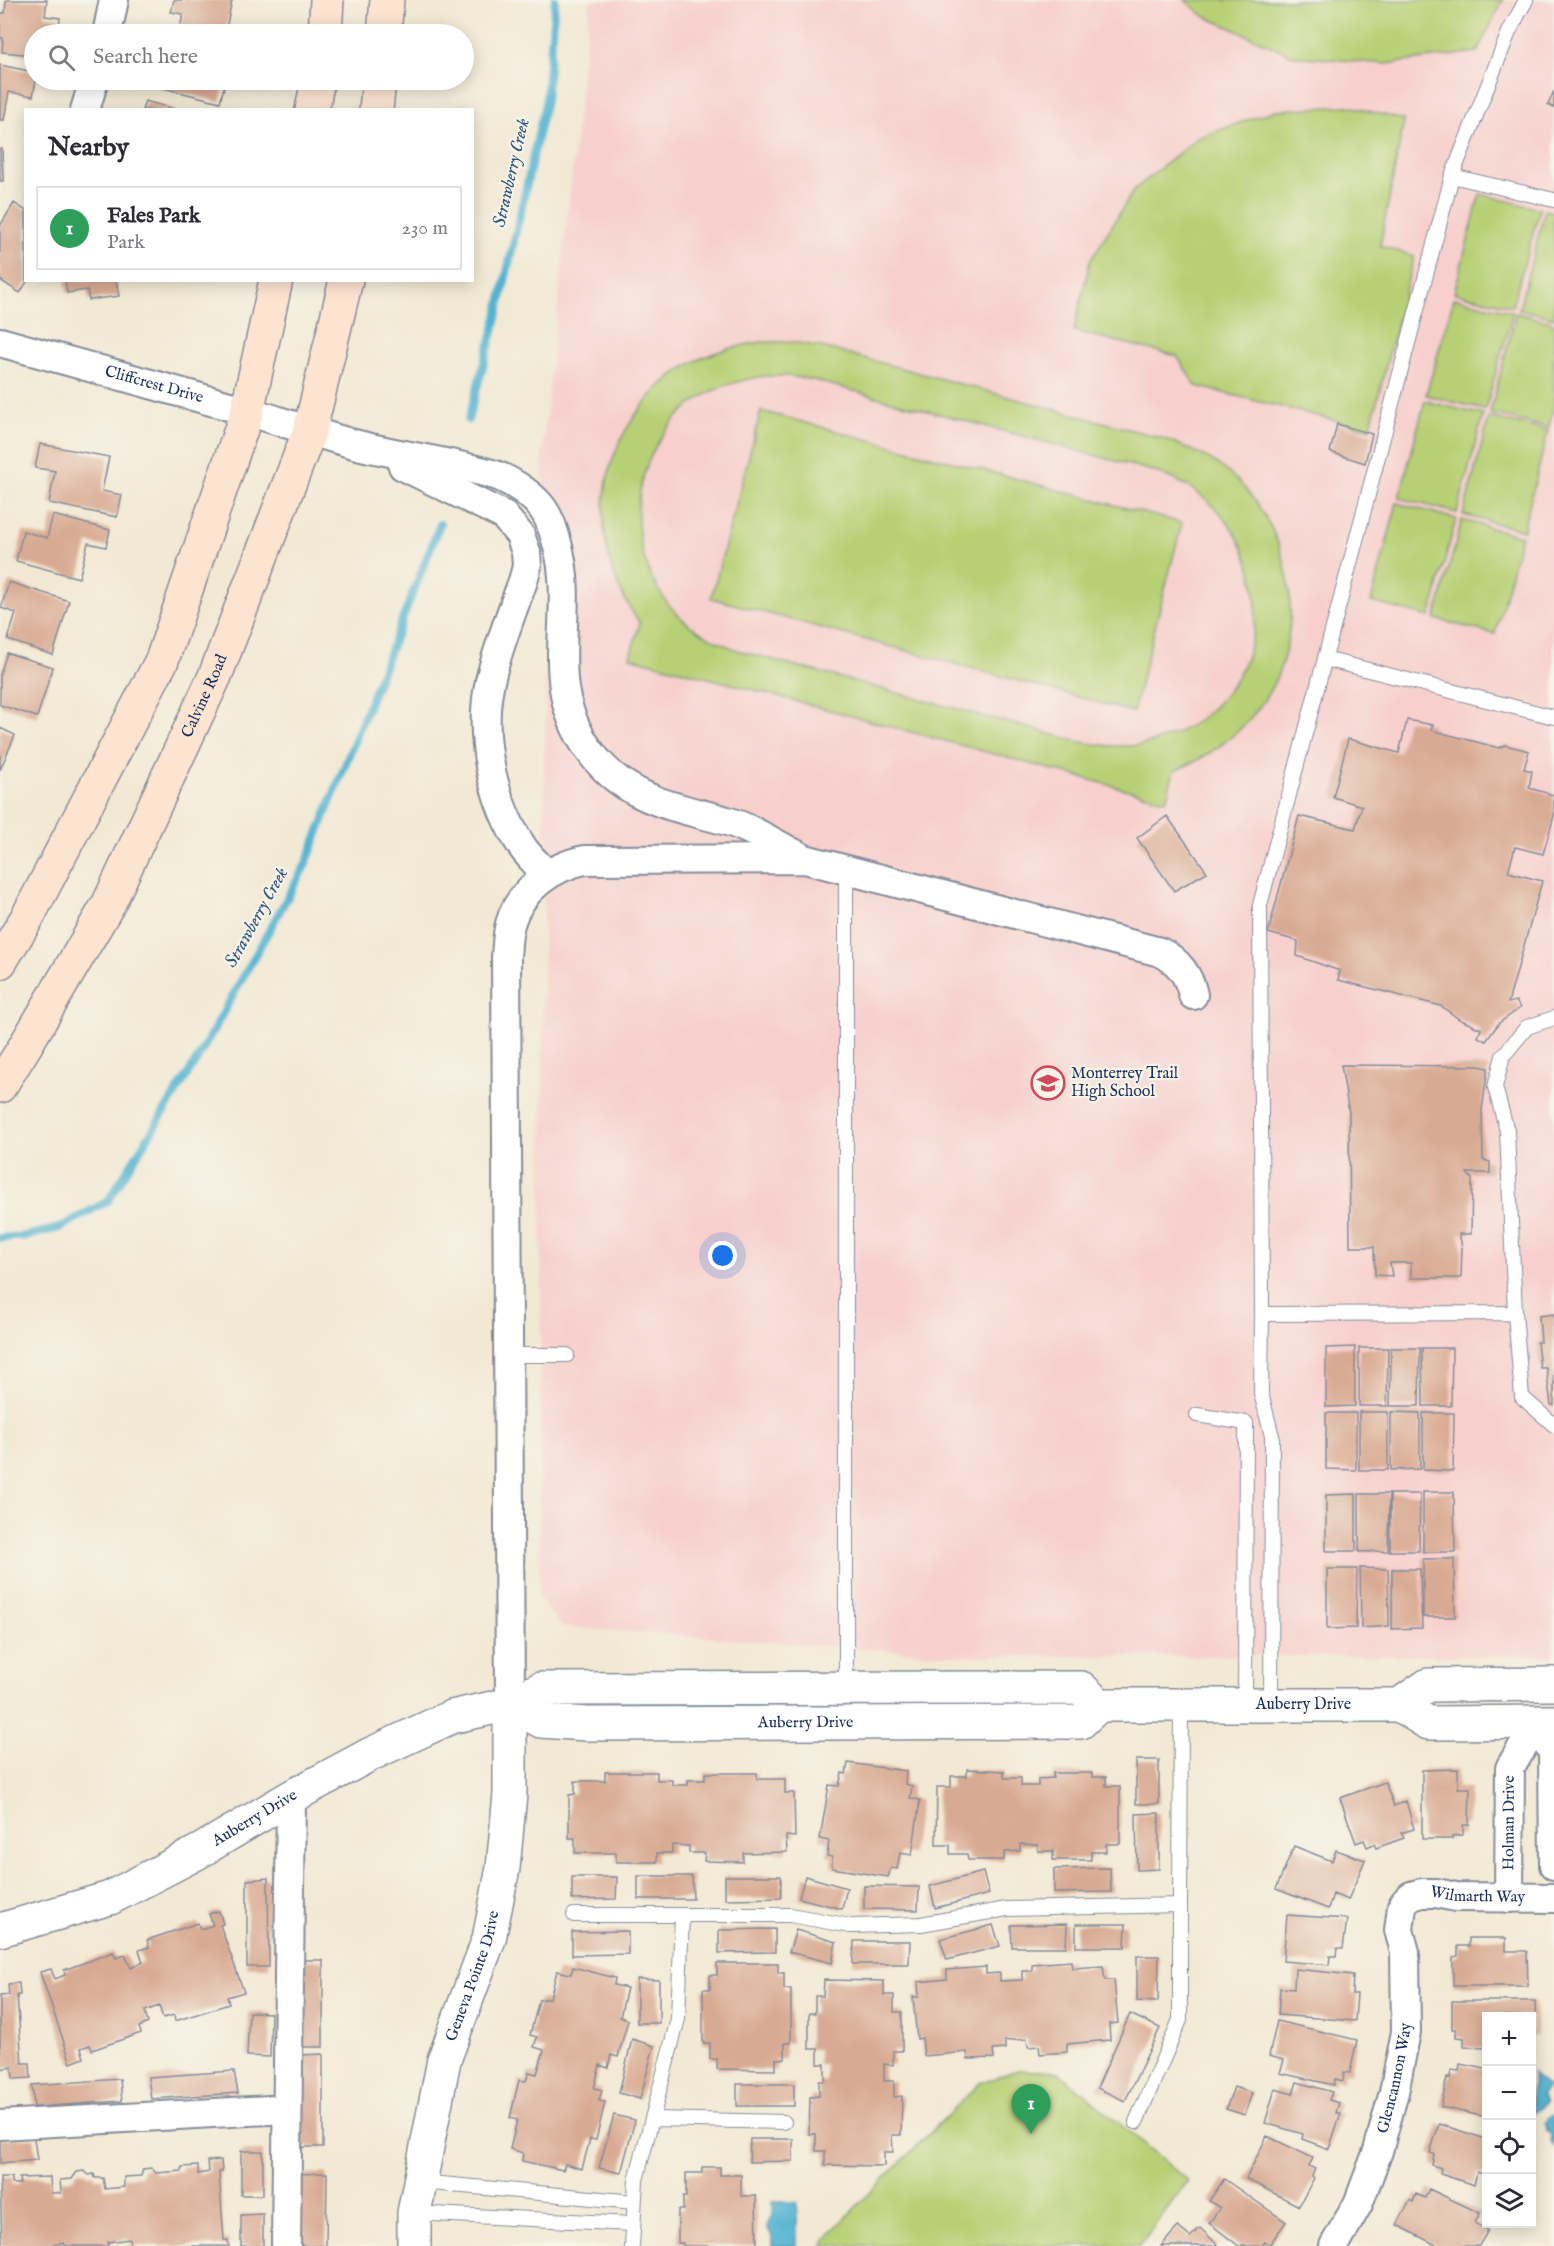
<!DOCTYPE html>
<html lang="en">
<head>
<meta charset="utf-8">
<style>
	:root { --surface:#fff; --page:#f2f2f3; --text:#2b2b33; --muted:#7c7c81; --line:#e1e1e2; --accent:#b45309 }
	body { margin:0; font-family:"IM FELL English",serif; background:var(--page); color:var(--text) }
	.controls { position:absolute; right:18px; bottom:18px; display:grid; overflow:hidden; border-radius:0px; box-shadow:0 3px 15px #0003 }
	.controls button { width:54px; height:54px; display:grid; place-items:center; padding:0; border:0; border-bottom:2px solid var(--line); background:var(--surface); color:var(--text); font:30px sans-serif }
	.you { position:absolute; left:723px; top:1256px; width:21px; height:21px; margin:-15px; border:4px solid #fff; border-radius:50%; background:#1a73e8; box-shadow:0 0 0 9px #1a73e833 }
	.badge { display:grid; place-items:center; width:39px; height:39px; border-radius:50%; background:var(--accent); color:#fff; font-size:20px; font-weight:700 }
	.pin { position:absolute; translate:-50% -50px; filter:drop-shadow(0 2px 3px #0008) }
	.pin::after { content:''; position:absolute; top:32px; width:21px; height:18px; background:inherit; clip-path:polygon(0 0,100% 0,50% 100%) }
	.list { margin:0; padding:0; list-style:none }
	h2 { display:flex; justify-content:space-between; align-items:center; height:78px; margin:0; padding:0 24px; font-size:26px }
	h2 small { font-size:20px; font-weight:400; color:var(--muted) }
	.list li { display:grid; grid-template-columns:39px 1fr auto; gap:18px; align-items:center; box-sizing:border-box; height:84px; margin:0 12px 12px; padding:0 12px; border:2px solid var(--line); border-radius:0px }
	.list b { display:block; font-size:22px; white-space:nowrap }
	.list p { margin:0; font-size:20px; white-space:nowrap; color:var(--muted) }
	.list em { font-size:20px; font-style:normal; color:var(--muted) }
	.icon { flex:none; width:33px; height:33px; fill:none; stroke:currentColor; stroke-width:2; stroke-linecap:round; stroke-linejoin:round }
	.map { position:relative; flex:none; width:1554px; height:2246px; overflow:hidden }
	.search { position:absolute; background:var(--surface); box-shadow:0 3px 15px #0003; left:24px; top:24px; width:450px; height:66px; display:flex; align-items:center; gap:15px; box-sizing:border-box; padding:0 21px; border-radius:33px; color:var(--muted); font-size:22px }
	.panel { position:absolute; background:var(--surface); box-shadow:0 3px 15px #0003; left:24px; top:108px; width:450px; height:174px; border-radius:0px }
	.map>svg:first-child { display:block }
	.built { fill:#f7d0cd }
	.green { fill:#b7d075; stroke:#69806a; stroke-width:1.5; fill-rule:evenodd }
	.water { fill:#53b4d2; stroke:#377298; stroke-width:1.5 }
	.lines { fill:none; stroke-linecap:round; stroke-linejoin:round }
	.stream { stroke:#53b4d2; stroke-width:8 }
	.building { fill:#d9aa93 }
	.service-casing { stroke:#868c99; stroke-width:16 }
	.minor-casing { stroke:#868c99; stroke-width:32 }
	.tertiary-casing { stroke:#868c99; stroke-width:36 }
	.secondary-casing { stroke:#868c99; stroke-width:36 }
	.service { stroke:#fff; stroke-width:14 }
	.minor { stroke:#fff; stroke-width:28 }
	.tertiary { stroke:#fff; stroke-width:33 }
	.secondary { stroke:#fde4d1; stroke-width:33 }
	.labels { text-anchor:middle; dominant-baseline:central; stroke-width:4.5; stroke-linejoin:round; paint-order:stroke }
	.street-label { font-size:16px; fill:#1b2f5e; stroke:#f7f3e8 }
	.poi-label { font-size:16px; fill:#1b2f5e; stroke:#f7f3e8; text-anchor:start }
	.water-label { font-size:18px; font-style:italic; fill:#2c5781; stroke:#f7f3e8 }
</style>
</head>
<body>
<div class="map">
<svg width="1554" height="2246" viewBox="0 0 1554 2246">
	<rect width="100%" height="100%" fill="#f7f3e8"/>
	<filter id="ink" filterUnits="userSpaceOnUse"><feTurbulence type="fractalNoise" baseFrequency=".0167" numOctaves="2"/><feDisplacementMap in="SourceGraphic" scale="12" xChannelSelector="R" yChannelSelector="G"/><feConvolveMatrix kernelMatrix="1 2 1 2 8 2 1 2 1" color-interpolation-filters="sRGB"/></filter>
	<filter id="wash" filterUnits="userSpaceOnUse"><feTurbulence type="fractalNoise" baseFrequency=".008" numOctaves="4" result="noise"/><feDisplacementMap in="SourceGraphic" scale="24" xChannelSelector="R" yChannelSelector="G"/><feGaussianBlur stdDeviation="1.35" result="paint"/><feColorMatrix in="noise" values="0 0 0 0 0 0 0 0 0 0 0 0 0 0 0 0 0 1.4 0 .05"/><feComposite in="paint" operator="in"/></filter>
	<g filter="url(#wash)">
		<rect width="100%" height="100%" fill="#f2e9d4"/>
		<path class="built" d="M590 0H1554V1656H963L562 1627 539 1598 546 567 542 456Z"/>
		<path class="green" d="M1185 0H1503L1477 52 1387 64 1294 56 1204 16Z
			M1349 106 1404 120 1380 246 1414 256 1370 429 1196 386 1177 356 1074 331 1090 261 1134 190 1197 138 1276 110Z
			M1480 194 1540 209 1512 306 1454 293Z
			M1545 210 1554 212V318L1519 309Z
			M1454 298 1513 312 1485 410 1426 395Z
			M1516 313 1554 323V409L1548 428 1490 413Z
			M762 342H792L822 347 1162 438C1181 445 1199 452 1216 463 1293 516 1316 634 1257 710 1235 738 1207 758 1174 771L1166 800 630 657 640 623C591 557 591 468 644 404 660 384 681 367 704 357 723 349 742 345 762 342ZM765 376H789L813 380 1153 471C1169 477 1185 483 1198 493 1292 564 1267 709 1153 742 1129 749 1105 746 1081 742L740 651C717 642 695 632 677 614 618 553 627 450 696 401 717 386 741 380 765 376Z
			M1425 401 1483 415 1457 513 1399 498Z
			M761 411 1182 523 1133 712 711 598Z
			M1489 417 1548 431 1523 530 1463 515Z
			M1397 503 1456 519 1430 617 1371 602Z
			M1462 520 1521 536 1495 634 1435 619Z
			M1017 2070 1058 2072 1188 2181 1139 2246H822L835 2228 980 2083Z"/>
		<path class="water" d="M1532 2074 1547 2087 1546 2090 1541 2095 1545 2100V2104L1532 2113Z
			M1554 2115V2146L1551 2142 1552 2135 1547 2131 1545 2123 1548 2117Z
			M772 2202H797V2246H772V2237L767 2226 772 2215Z"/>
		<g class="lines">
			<path class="stream" d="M468 420 497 317 546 99 555 0
				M0 1238 26 1236 59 1228 108 1201 198 1058 306 864 440 524"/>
		</g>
		<g id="blocks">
			<path class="building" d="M6 0H47L45 16 60 18 58 34H34V55L2 52 3 38H0V13H5Z
				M174 0H232L225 34H213L180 28 183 14 171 12Z
				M0 65 34 72 36 80 33 96 9 92 4 120H0Z
				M149 80H226L220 102 147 84Z
				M1554 91V108L1548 105Z
				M145 101 175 109V110H142Z
				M0 149H2L3 181H0Z
				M14 203 26 211V280H28L20 293 0 280V226Z
				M65 280H116L119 296 89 300 87 290 67 293Z
				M1337 424 1372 434 1365 463 1330 452Z
				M40 444 109 457 102 491 122 495 117 517 49 503 55 471 35 468Z
				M53 515 110 530 106 547 88 543 79 578 16 561 23 531 47 538Z
				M9 582 69 601 53 655 8 640 16 613 1 608Z
				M7 653 53 667 37 717 0 705V674Z
				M1407 720 1433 725 1431 730 1499 748 1505 745 1529 751 1524 769 1532 771 1529 788 1554 795V816L1543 854 1515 847 1508 872 1542 881 1508 1003 1516 1001 1520 1008 1499 1023 1486 1041 1478 1037 1481 1029 1459 1019 1441 1006 1338 980 1340 971 1297 956 1298 941 1268 933 1299 816 1355 829 1362 806 1333 797 1348 739 1399 753Z
				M0 728 15 735 0 770Z
				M1167 816 1207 872 1174 891 1137 838Z
				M1341 1065 1479 1066 1488 1068 1482 1110 1483 1160 1490 1162V1173H1467L1472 1179 1471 1234H1459L1462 1246 1461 1278H1411V1263H1390L1392 1276 1375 1275 1374 1247H1350L1349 1113Z
				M1554 1314V1405H1551L1546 1368H1540L1537 1342H1541L1539 1316Z
				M1355 1347V1406L1326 1407V1348Z
				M1359 1348H1388L1387 1406H1359Z
				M1391 1348H1420L1419 1406H1390Z
				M1422 1348H1452L1451 1406H1423Z
				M1359 1412H1388V1470H1359Z
				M1391 1412 1420 1413V1469L1391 1470Z
				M1326 1413H1356V1470L1326 1469Z
				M1423 1413H1454L1453 1471 1423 1470Z
				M1423 1492H1454L1455 1552H1423Z
				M1356 1494V1551H1326V1495Z
				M1359 1494H1389L1388 1551 1359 1552Z
				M1390 1494H1420L1419 1551H1390Z
				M1423 1559H1454L1455 1617H1423Z
				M1360 1568 1388 1569 1389 1626 1361 1628Z
				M1327 1569H1357L1356 1628 1327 1629Z
				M1392 1569H1420L1422 1628 1392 1629Z
				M1136 1760H1159V1804H1136Z
				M848 1763 906 1771 905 1784 912 1786 910 1798 920 1800 912 1855 900 1853 897 1869 891 1868 888 1877 832 1868V1857L827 1856 829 1841 820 1839 829 1785 839 1786 842 1773 846 1774Z
				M967 1769 1004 1771V1778H1021V1786H1038V1779L1053 1778V1773H1092V1777H1106V1786H1120V1844H1106V1852H1091V1860H1053V1851H1038V1845L1020 1844V1851L1004 1852V1860H968L967 1854H950V1845H936L937 1787H951V1776H967Z
				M1458 1769V1788H1470L1469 1825H1463V1835L1452 1836V1839H1422V1770Z
				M605 1772H657V1780H672V1785H688V1780H705V1773H757V1779H785V1793H794L795 1837 786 1836 787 1852 743 1853V1862L704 1861 705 1853H689V1846L672 1845V1853H657V1862H616V1853H575V1838H569V1795L575 1794V1781H605Z
				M1385 1782 1394 1806 1406 1801 1414 1829 1401 1833 1404 1838 1376 1848 1374 1844 1367 1847 1364 1840 1356 1843 1340 1798Z
				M1159 1813V1869L1137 1870 1136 1814Z
				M1294 1846 1332 1861 1336 1850 1365 1860 1348 1900 1333 1894 1328 1909 1276 1889Z
				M1110 1868 1111 1892 1054 1893V1869Z
				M983 1872 989 1894 935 1908 930 1886Z
				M638 1876H692L693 1899H638Z
				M725 1876H781V1898L725 1899Z
				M805 1876 847 1888 842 1909 799 1898Z
				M572 1877H617L616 1899 572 1900Z
				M268 1878 269 1967H247V1880Z
				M864 1886 919 1887 918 1910 864 1909Z
				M219 1911 223 1924 220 1925 244 1992 227 1997 229 2004 175 2021 174 2015 163 2018 159 2006 145 2011 148 2023 139 2027 141 2033 92 2050 90 2045 81 2048 84 2058 71 2063 40 1972 51 1969 55 1979 65 1975 64 1970 113 1952 116 1958 125 1955 131 1968 143 1962 139 1950 149 1947 147 1940 198 1923 200 1929 213 1925 209 1914Z
				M1287 1915 1347 1919 1343 1949 1337 1948 1336 1956H1330L1329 1965 1283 1961Z
				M1067 1924 1066 1947H1012L1011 1925Z
				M1076 1924H1126L1125 1947H1076Z
				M993 1925 1000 1946 947 1960 940 1939Z
				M775 1929V1952L719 1953V1930Z
				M796 1930 836 1942 832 1963 789 1952Z
				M628 1931V1954L572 1955V1932Z
				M1469 1938H1506V1951H1527L1528 1986H1453V1957L1458 1956V1946H1469Z
				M854 1941H910L909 1964H853Z
				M1137 1956H1159L1158 2002 1137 2001Z
				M301 1960H323V2047H299Z
				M1071 1961 1072 1968 1103 1966 1105 1980H1114L1118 2023 1109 2024 1110 2040 1067 2044V2052L1040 2054 1039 2046 1028 2047 1027 2039 1005 2041V2049L993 2050 994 2058 968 2059 967 2052 924 2056 922 2038 917 2039 913 1997H919L918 1982 947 1979V1970L986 1967V1974L1000 1973V1981L1022 1980V1971H1032V1964Z
				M717 1963H778V1973H784V1989H791V2043H785V2059H776V2070L717 2069V2059H710V2043H703V1989H710V1975H717Z
				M573 1967 615 1978 614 1985 627 1988 620 2017 628 2020 618 2057 611 2055 608 2068 600 2065 594 2088 602 2090 599 2101 605 2102 596 2140 590 2139 582 2169 565 2164 563 2170 522 2161 523 2153 510 2149 517 2120 510 2118 519 2080 526 2081 529 2072 537 2074 544 2050 534 2047 537 2037 530 2035 539 2000 550 1998 557 1971 571 1974Z
				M1295 1969 1353 1975 1352 1994H1357L1355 2021 1278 2015 1280 1988 1294 1989Z
				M637 1979 659 1980V2023H637Z
				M824 1980 884 1981V1995H894V2012H902V2051H893V2065L884 2064V2081H894V2097L902 2096 901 2135H892L893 2152H884V2166L825 2165V2151H816V2134H809L810 2097 819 2096V2081H825V2064H818V2049H809V2013H815V1996H823Z
				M19 1983 20 1995H17L22 2063H30L31 2078 13 2079 12 2067 0 2069V1996L9 1995 8 1984Z
				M1452 2001H1535L1536 2036H1532V2016H1486V2048L1464 2047V2038L1456 2037V2029H1452Z
				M249 2012 271 2013 270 2057 247 2056Z
				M1130 2014 1160 2028 1125 2101 1097 2088Z
				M1277 2021 1357 2040 1350 2073 1344 2072 1343 2081 1335 2079 1334 2085 1280 2073 1284 2060 1269 2056Z
				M632 2039 654 2046 640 2099 619 2093Z
				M323 2054V2147H300V2055Z
				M1460 2064 1486 2069V2117L1441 2107 1447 2077 1450 2078 1451 2070 1459 2071Z
				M234 2071 238 2093 151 2099 148 2077Z
				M120 2079 122 2101 34 2107 32 2085Z
				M1297 2082 1332 2092 1329 2100 1339 2103 1336 2113H1341L1329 2149 1302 2139 1303 2134 1265 2123 1275 2089 1293 2094Z
				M737 2084H794V2106H737Z
				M1234 2087 1252 2093 1245 2115 1226 2109Z
				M614 2115 635 2120 621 2173 599 2168Z
				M1439 2124 1486 2139V2175L1477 2172 1474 2185 1440 2174 1441 2168 1432 2165 1434 2154 1430 2153Z
				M1267 2136 1313 2158 1309 2166 1315 2169 1312 2176 1314 2178 1299 2206 1246 2179Z
				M34 2138 37 2160 0 2163V2139Z
				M750 2139H793V2161L749 2162Z
				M241 2151H263V2195H241Z
				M221 2160 222 2172H219L224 2240H228L229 2246H130L129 2239 108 2242V2246H65L64 2243 54 2244V2246H2L0 2177H12V2184H20L19 2178 50 2177 51 2193H61L60 2180 72 2179 77 2172 84 2171 89 2175 94 2174 95 2178H103L105 2189 124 2187V2177L141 2176 143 2169 151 2168 156 2173 182 2171V2167L198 2166V2174L209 2172 208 2161Z
				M702 2167H720V2175H741V2196H756L757 2246H683V2243H678V2210H683V2197H686V2173H702Z
				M327 2173 326 2246H298V2174Z
				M1224 2179 1286 2222 1269 2245 1265 2242 1262 2246H1239L1209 2223 1220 2208 1209 2201Z
				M1429 2189 1480 2213 1475 2223 1488 2230 1479 2246H1438L1397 2225 1410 2200 1413 2202 1416 2194 1425 2198Z
				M263 2214V2246H241V2215Z
				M1178 2227 1190 2237 1200 2228 1219 2246H1161Z"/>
		</g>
	</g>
	<g filter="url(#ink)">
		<use href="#blocks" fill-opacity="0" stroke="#868c99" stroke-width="1.5"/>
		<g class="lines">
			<g class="service-casing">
				<path id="service" d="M1452 176 1554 200
					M1325 659 1554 717
					M1515 1313 1522 1397 1554 1425
					M1262 1314 1515 1313 1507 1131 1495 1087 1503 1056 1527 1027 1554 1018
					M509 1355H567
					M1197 1415 1246 1423 1245 1704
					M846 1688V870
					M1271 1704 1272 1436 1261 1393 1262 1314 1260 905 1452 176 1509 32 1526 0
					M574 1915H682
					M653 2119 784 2122
					M1136 2122 1180 2020V1905
					M420 2182 634 2202
					M414 2213 632 2224
					M632 2246 636 2180 678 2019 682 1915H790L851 1926 921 1924 1007 1909 1180 1905 1181 1705"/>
			</g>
			<g class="minor-casing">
				<g id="minor">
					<path d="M107 34 114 0"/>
					<path d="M85 110 94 80"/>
					<path id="s1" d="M0 342C82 365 164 388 247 411 283 422 318 434 354 444 400 456 449 461 495 475 510 480 528 492 539 504 549 515 553 529 557 543 578 615 539 680 589 750 597 761 607 772 618 780 651 805 689 810 727 821 752 828 776 845 799 856"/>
					<path d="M403 466 503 515 520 535 526 552 527 566 523 581C511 614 498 647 490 681 478 736 492 802 523 848 530 858 540 867 548 875"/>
					<path d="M510 1704 506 957C507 946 507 935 510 924 519 891 552 866 585 860L805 859 1160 952C1178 960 1189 976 1193 995"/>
					<path id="s2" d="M1509 1898 1510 1768 1537 1722 1553 1753 1554 1865"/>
					<path d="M0 2125 287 2109"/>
					<path d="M286 2246 291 1797"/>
					<path id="s3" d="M1334 2246 1358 2204 1378 2151 1394 2092 1406 2032 1405 1952 1399 1930 1402 1907 1405 1902 1411 1896 1422 1893H1436L1456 1897 1554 1898"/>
				</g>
			</g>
			<g class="tertiary-casing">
				<g id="tertiary">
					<path id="s4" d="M510 1704 541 1721 587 1724 1081 1722 1099 1705"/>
					<path d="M1399 1705 1428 1685 1554 1684"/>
					<path id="s5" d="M0 1930 110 1898 200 1851 291 1797 369 1755 451 1717 510 1704 540 1689 1081 1688 1099 1705H1399L1428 1723 1554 1722"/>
					<path id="s6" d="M414 2246V2213L444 2060 489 1939 503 1868 510 1794V1704"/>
				</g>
			</g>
			<g class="secondary-casing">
				<g id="secondary">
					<path d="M325 34 327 0"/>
					<path d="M384 34 387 0"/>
					<path d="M312 110 318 80"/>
					<path d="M376 110 379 80"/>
					<path d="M0 962 27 918 162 660 247 412 276 280"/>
					<path id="s7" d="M0 1086 24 1048 109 903 215 676 310 430 346 280"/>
				</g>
			</g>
			<use href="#service" class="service"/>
			<use href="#minor" class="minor"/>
			<use href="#tertiary" class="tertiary"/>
			<use href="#secondary" class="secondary"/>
		</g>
	</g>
	<defs>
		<g id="school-ring" transform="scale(1.725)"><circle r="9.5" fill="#f7f3e8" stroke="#d1495b" stroke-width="1.5"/><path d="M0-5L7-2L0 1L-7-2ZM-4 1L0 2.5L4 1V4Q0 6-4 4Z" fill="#d1495b"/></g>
	</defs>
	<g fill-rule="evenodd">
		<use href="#school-ring" x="1048" y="1083"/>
	</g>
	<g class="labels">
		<g class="street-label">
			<text stroke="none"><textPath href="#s1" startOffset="160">Cliffcrest Drive</textPath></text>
			<text stroke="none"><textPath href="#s7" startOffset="441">Calvine Road</textPath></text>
			<text stroke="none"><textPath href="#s5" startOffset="1365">Auberry Drive</textPath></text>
			<text stroke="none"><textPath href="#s4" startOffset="300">Auberry Drive</textPath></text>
			<text stroke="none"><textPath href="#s5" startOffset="280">Auberry Drive</textPath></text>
			<text stroke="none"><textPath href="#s2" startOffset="75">Holman Drive</textPath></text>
			<text stroke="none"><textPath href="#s3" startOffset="435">Wilmarth Way</textPath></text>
			<text stroke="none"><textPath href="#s6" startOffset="278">Geneva Pointe Drive</textPath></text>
			<text stroke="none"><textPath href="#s3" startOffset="180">Glencannon Way</textPath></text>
		</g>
		<g class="poi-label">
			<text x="1071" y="1074">Monterrey Trail<tspan x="1071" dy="18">High School</tspan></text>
		</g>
		<g class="water-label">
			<text transform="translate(512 173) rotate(-77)">Strawberry Creek</text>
			<text transform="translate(257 918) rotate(-61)">Strawberry Creek</text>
		</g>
	</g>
</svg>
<div class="controls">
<button>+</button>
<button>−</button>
<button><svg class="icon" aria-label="locate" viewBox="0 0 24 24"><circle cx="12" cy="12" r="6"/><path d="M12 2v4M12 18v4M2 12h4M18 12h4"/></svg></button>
<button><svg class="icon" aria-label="layers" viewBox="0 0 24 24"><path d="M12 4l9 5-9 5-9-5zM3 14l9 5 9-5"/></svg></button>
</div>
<div class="you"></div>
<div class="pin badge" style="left:1031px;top:2134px;background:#2e9e5b">1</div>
<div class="search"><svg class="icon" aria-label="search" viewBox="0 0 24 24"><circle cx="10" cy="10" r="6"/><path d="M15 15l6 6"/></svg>Search here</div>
<section class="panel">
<h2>Nearby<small></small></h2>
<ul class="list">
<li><span class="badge" style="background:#2e9e5b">1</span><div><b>Fales Park</b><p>Park</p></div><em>230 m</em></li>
</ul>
</section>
</div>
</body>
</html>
